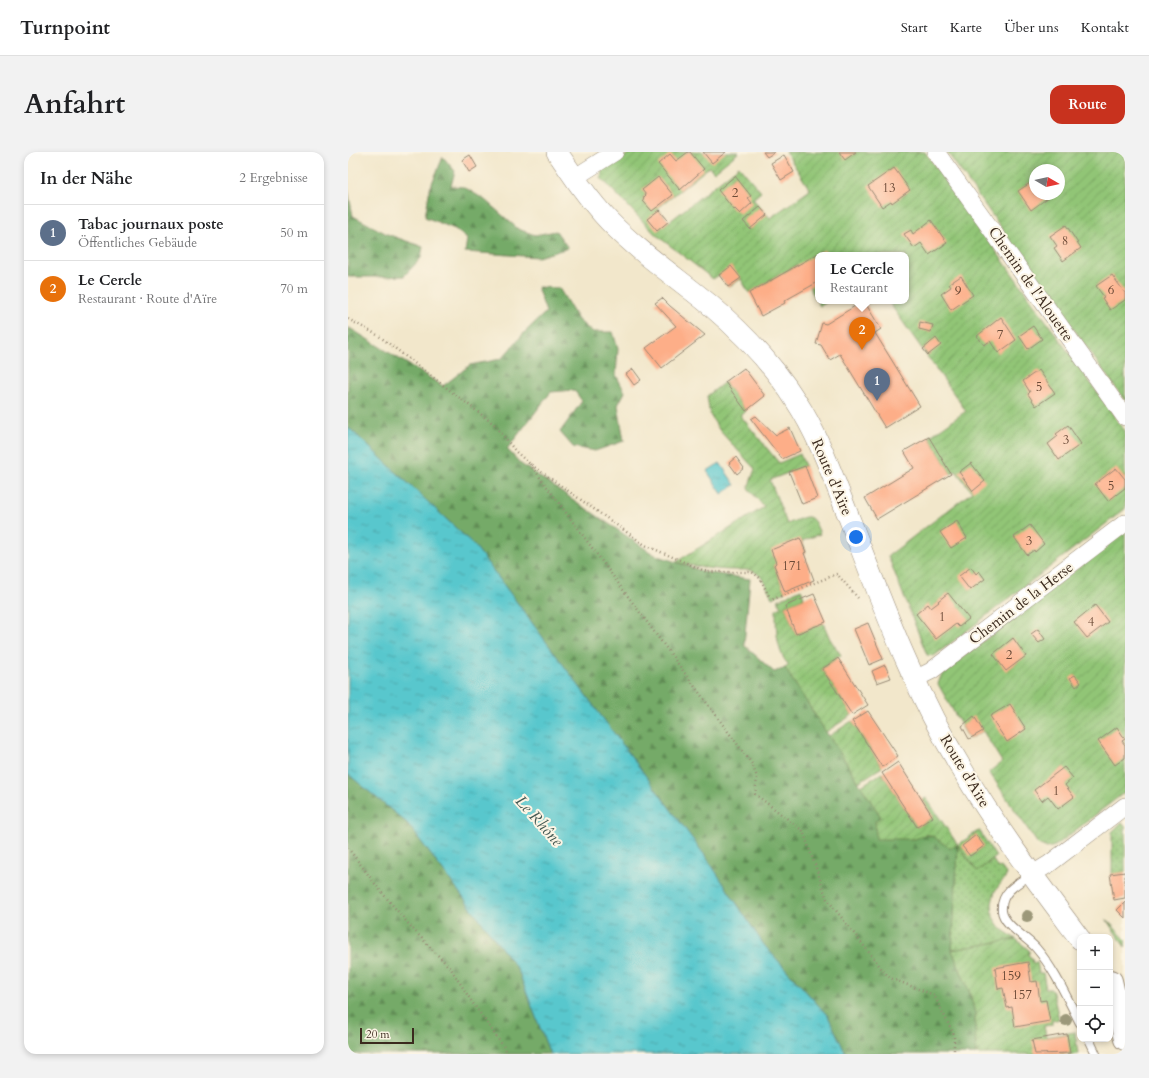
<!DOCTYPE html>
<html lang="de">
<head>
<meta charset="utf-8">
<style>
	:root { --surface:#fff; --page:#f2f2f2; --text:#202124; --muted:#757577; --line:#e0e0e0; --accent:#c8321e }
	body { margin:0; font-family:Cardo,serif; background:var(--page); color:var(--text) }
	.controls { position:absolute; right:12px; bottom:12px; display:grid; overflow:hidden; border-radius:8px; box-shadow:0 2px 6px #0003 }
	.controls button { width:36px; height:36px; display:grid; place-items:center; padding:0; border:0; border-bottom:1px solid var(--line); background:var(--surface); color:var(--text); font:20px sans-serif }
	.compass { position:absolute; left:681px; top:12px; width:36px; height:36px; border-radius:50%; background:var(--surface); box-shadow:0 2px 6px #0003; rotate:99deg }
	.scale { position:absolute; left:12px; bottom:10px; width:54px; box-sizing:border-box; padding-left:4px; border:2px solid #3b2a1e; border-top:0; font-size:11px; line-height:14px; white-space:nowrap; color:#3b2a1e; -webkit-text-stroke:3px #fcf5e5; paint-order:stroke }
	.you { position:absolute; left:508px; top:385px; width:14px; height:14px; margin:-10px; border:3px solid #fff; border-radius:50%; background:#1a73e8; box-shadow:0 0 0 6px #1a73e833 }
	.badge { display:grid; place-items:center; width:26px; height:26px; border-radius:50%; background:var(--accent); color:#fff; font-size:13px; font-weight:700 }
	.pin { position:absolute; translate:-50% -33px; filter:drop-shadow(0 1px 2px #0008) }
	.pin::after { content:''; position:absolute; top:21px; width:14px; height:12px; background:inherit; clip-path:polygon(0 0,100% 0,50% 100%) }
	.popup { position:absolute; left:467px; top:100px; width:94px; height:52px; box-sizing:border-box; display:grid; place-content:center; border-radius:8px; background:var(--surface); filter:drop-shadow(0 1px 3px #0005); font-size:13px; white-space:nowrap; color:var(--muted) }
	.popup b { font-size:15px; color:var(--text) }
	.popup::after { content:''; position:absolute; left:50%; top:100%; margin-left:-8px; border:8px solid transparent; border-top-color:var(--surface) }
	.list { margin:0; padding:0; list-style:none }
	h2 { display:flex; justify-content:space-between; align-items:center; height:52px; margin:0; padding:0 16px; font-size:17px }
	h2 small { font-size:13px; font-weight:400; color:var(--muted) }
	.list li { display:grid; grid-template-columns:26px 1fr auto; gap:12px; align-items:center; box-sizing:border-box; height:56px; padding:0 16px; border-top:1px solid var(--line) }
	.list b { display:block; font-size:15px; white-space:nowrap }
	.list p { margin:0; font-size:13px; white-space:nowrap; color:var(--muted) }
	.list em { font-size:13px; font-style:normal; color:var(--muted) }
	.icon { flex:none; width:22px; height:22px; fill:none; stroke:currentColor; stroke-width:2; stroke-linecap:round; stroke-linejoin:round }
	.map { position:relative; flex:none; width:777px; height:902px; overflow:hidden; border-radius:12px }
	header { display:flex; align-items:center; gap:24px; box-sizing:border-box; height:56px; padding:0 20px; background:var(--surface); border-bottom:1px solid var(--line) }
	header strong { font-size:19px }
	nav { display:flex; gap:22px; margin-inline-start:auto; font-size:14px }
	.intro { display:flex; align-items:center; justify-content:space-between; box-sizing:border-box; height:96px; padding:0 24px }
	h1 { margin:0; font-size:28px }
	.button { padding:10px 18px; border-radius:12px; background:var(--accent); color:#fff; font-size:14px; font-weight:700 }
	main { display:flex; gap:24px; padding:0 24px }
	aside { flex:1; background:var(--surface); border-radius:12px; box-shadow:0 2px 6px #0003 }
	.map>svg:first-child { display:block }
	.grass { fill:url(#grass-dots); stroke:#66784a }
	.forest { fill:url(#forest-firs); stroke:#586a42 }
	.garden { fill:url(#garden-furrows); stroke:#66784a; fill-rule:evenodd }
	.water { fill:url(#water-ripples); stroke:#4a7876 }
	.building { fill:#fdae88 }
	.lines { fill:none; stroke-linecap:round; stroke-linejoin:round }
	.service-casing { stroke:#968874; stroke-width:10 }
	.minor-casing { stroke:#968874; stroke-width:18 }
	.tertiary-casing { stroke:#968874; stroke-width:22 }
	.primary-casing { stroke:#968874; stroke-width:24 }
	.path { stroke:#968874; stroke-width:2.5; stroke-dasharray:1 3; stroke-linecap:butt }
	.service { stroke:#fff; stroke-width:8 }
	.minor { stroke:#fff; stroke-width:17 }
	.tertiary { stroke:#fff; stroke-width:21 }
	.primary { stroke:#fff; stroke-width:22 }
	.tree { fill:#9c987a }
	.labels { text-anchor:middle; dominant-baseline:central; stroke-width:4; stroke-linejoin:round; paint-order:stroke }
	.number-label { font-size:13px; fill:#6c4b38 }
	.street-label { font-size:15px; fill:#3b2a1e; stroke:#fcf5e5 }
	.water-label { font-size:16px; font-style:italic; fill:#445953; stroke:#fcf5e5 }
</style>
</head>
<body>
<header>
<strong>Turnpoint</strong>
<nav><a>Start</a><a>Karte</a><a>Über uns</a><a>Kontakt</a></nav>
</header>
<div class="intro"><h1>Anfahrt</h1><a class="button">Route</a></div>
<main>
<aside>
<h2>In der Nähe<small>2 Ergebnisse</small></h2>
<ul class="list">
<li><span class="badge" style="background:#5c6f8a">1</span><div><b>Tabac journaux poste</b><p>Öffentliches Gebäude</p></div><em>50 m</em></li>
<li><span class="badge" style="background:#e8710a">2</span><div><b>Le Cercle</b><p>Restaurant · Route d'Aïre</p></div><em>70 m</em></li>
</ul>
</aside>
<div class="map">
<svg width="777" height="902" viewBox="0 0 777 902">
	<defs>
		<pattern id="grass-dots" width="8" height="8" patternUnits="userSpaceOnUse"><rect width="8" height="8" fill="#91c576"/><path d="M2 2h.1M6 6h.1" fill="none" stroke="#78a060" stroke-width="1.8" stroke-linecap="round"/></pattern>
		<pattern id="forest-firs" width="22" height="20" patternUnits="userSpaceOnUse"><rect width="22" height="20" fill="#74aa67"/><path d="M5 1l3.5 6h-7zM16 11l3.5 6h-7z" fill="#608b54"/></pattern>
		<pattern id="garden-furrows" width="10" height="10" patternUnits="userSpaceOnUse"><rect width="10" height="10" fill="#91c576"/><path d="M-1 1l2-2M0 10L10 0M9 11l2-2" fill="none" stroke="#78a060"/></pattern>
		<pattern id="water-ripples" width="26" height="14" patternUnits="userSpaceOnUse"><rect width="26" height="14" fill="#59c7cd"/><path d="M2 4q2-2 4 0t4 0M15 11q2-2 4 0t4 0" fill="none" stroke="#4ba2a6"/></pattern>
	</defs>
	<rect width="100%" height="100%" fill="#fcf5e5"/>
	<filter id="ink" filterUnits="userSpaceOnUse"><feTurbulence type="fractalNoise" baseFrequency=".025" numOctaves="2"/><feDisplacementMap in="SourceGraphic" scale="8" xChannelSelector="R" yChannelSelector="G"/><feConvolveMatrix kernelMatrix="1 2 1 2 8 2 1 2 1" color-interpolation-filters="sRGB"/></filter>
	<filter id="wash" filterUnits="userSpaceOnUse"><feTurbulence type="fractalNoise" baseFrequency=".012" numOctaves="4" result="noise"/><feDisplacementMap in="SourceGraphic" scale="16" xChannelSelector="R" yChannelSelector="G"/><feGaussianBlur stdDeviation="0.9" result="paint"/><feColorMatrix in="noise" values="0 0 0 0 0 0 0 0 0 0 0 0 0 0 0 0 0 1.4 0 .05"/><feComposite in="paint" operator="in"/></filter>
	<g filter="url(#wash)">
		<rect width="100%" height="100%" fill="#f2e7cb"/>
		<path class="grass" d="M774 670 777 674V720L764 722V680Z
			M610 693 629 719 645 708 650 716 653 715 659 723 647 739 644 751 645 765 652 776 668 787 604 798Z
			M758 767 777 787V795Z"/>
		<path class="forest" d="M95 5 107 19 103 34 116 35 137 48 170 77 187 83 208 79 220 96 190 105 117 100 119 87 107 77 77 65 82 36Z
			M0 38 5 64 39 82 75 95 73 106 56 124 35 125H0Z
			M189 135 211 136 230 168 244 180H265L270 197 268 223 277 240 270 253 276 289 247 299 225 295 212 280 234 249 226 238 203 240 159 297 173 312 305 402 357 420 402 427 396 493 426 520 437 516 533 665 566 687C585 679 587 686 602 696L610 693 604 798 622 841 627 861 628 902H498L480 864 416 793 358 705 127 394 0 275V175L95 234 122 213 153 207 178 179 198 160Z
			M0 622 59 671 170 818 202 902H0Z"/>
		<path class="garden" d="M284 0H391L366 20 361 15 310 56 321 70 391 14 413 40 405 47 422 66 462 38 438 0H577L777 279V357L586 504 579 503 540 404 624 340 608 319 603 322 581 285 618 259 540 149H558V103H470V149H481L472 154 449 113 401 141 393 127 380 135 371 123 365 127 307 82 253 26 254 18Z
			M599 0H777V249ZM687 18H711V42H687Z
			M377 230 398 259 392 263 431 311 452 302 457 314 422 328 439 372C460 364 463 358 472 382L454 389 458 400 426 413 437 440 424 446C420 437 416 426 407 420 402 417 395 418 389 418 368 418 349 415 328 410L416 355 400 336 407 317 372 279 362 263 359 244Z
			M777 380V640L707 694 699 696 690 692 641 620 654 610 635 579 621 587 590 532 594 521Z
			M453 437 456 446 437 454 448 482 475 471 482 487 493 503 474 517 504 563 478 580 437 516 441 513C428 501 428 474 428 458L433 455 430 448Z
			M504 569 534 615 511 630 481 584Z
			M534 621 569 675 585 665 575 648 578 646 610 693 631 678 648 705 629 719 610 693 602 696 583 683H577L567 687H528L527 669 533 665 513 634Z
			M668 787 682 799 680 803 684 806 685 811 689 810 691 821H695L698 837H704L711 867 704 869V873L696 874 698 885 727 880 730 902H628L627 861 622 841 604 798Z"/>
		<path class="water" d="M0 275 127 394 358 705 416 793 480 864 498 902H202L170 818 59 671 0 622Z
			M372 311 387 333 374 342 359 319Z"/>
		<g id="blocks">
			<path class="building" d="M340 0H342L356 17 332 38 310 12 322 2 328 9Z
				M355 0H378L364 11Z
				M415 0H427L419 5Z
				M491 0H508L497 8Z
				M122 3 129 15 121 20 114 8Z
				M436 3 446 20 433 28 423 11Z
				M546 16 562 38 544 51 543 49 534 55 520 34Z
				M387 24 403 44 400 46 404 51 392 62 387 57 386 58 370 38Z
				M310 25 325 43 304 59 295 49 296 45 298 43 294 38Z
				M682 31 684 33 687 31V42H705L683 58 670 39Z
				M412 55 419 63 402 77 395 69Z
				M311 58 321 69 309 79 299 67Z
				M583 68 599 91 581 103 573 91 566 96 556 82 563 78 565 82Z
				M718 73 733 96 715 109 706 96 709 94 702 84Z
				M476 98 479 103H470V130L436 149 437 151 413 164 401 141Z
				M383 114 393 126 380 135 371 123Z
				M764 123 777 141V148L762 158 754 146 756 145 748 134Z
				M613 124 625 143 603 158 593 142 603 135 601 132Z
				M314 146 322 154 357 183 314 216 298 196 328 174 307 151Z
				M515 149H516L533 177 527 181 572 254 537 276 492 202 482 208 473 193 468 192 474 171 478 172Z
				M653 165 668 188 650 201 642 189 636 193 629 184Z
				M572 170 585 173 583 180 571 177Z
				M685 174 694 187 680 197 671 184Z
				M588 186 593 193 580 203 575 197Z
				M396 216 417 244 398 259 377 230Z
				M285 217 293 228 286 233 278 222Z
				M691 218 707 241 688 254 680 242 682 240 675 229Z
				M408 264 428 283 442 276 452 299 434 307 403 267Z
				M720 273 733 292 711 308 700 292 710 284 708 282Z
				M581 285 603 322 529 367 517 346 566 316 556 299Z
				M388 305 396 316 389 322 381 311Z
				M623 311 637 329 625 339 611 320Z
				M457 314 469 346 454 352 441 320Z
				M768 316 777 327V336L760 349 747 332Z
				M609 369 619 386 603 396 592 380Z
				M682 373 696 392 687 400 686 398 679 403 666 385Z
				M452 386 458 400 456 401 466 428 437 440 426 413 428 411 423 398Z
				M623 415 628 422 631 419 637 427 622 438 611 424Z
				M600 441 621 467 611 475 608 472 588 487 568 462 580 452 583 456 591 450 590 449Z
				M466 442 478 470 448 482 437 454Z
				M747 453 760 470 739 486 726 470Z
				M520 471 535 507 521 513 506 477Z
				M690 477 697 487 691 491 683 482Z
				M665 486 678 504 658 519 645 502Z
				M490 506 520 553 504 563 474 517Z
				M537 513 543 526 529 531 524 519Z
				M727 523 733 531 728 535 722 526Z
				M662 552 678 577 659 590 642 564Z
				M520 559 550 604 534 615 504 569Z
				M626 564 635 579 621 587 614 574Z
				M769 575 777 587 774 589 777 593V606L767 613 750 589Z
				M550 610 585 665 569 675 534 621Z
				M716 615 725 626 717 633 726 645 710 657 700 644 694 649 686 638Z
				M628 683 636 694 622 704 614 694Z
				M777 720V746L766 748 762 722Z
				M777 750V766L769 758Z
				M680 810 683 830 689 829 692 849 698 848 702 869 667 875 664 855 659 856 655 836 650 837 647 816Z
				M719 882 722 901 687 902 684 888Z"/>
		</g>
	</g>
	<g filter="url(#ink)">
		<use href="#blocks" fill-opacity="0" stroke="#968874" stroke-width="1"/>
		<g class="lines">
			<g class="service-casing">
				<path id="service" d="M683 723C670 731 652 740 654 759 655 772 679 786 688 796 707 818 719 846 732 871
					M741 887 748 902"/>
			</g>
			<g class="minor-casing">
				<path id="minor" d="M588 0 777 265
					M226 26 267 0
					M567 527 583 519 777 371
					M683 723 701 712 777 654"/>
			</g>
			<g class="tertiary-casing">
				<path id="tertiary" d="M209 0C225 24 241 48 261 69 291 100 328 125 361 152 394 180 425 212 448 249 469 281 482 317 496 353 517 406 536 459 559 510 575 547 593 583 614 617 649 677 691 732 732 787"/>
			</g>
			<g class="primary-casing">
				<path id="primary" d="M763 829 777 887"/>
			</g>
			<path class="path" d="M0 167 31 184 147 273 168 300 182 312 297 393 359 420H404L412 426 423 448 489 422 510 446
				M182 312 404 612 409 625 407 642 455 679 479 747 534 817 542 826 586 843 606 883V902
				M0 696 31 737 63 775 103 817 124 850 158 898 159 902"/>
			<use href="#service" class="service"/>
			<use href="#minor" class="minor"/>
			<use href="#tertiary" class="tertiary"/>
			<use href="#primary" class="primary"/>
		</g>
		<g class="tree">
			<circle cx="679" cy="764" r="6"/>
			<circle cx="718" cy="868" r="6"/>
		</g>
	</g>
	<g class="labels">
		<g class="number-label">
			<text x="541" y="36">13</text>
			<text x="387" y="41">2</text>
			<text x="717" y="89">8</text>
			<text x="763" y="138">6</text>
			<text x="610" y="139">9</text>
			<text x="652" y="183">7</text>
			<text x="691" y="235">5</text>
			<text x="718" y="288">3</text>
			<text x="763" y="334">5</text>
			<text x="681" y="389">3</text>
			<text x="444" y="414">171</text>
			<text x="594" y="465">1</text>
			<text x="743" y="470">4</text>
			<text x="661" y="503">2</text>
			<text x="708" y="639">1</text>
			<text x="663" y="824">159</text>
			<text x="674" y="843">157</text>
		</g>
		<g class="street-label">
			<text transform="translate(683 132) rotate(55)">Chemin de l'Alouette</text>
			<text transform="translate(484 325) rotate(67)">Route d'Aïre</text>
			<text transform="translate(673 451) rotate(-37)">Chemin de la Herse</text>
			<text transform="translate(617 619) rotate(59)">Route d'Aïre</text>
		</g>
		<g class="water-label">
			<text transform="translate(191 669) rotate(48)">Le Rhône</text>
		</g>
	</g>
</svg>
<div class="controls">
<button>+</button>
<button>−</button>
<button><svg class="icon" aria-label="locate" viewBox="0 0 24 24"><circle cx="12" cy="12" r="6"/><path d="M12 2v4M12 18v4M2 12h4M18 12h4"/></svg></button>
</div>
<svg class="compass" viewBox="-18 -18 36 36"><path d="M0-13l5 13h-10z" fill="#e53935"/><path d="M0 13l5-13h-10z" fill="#757577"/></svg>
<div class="scale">20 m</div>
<div class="you"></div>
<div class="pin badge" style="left:529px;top:249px;background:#5c6f8a">1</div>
<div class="pin badge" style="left:514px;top:198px;background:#e8710a">2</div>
<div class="popup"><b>Le Cercle</b>Restaurant</div>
</div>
</main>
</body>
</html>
